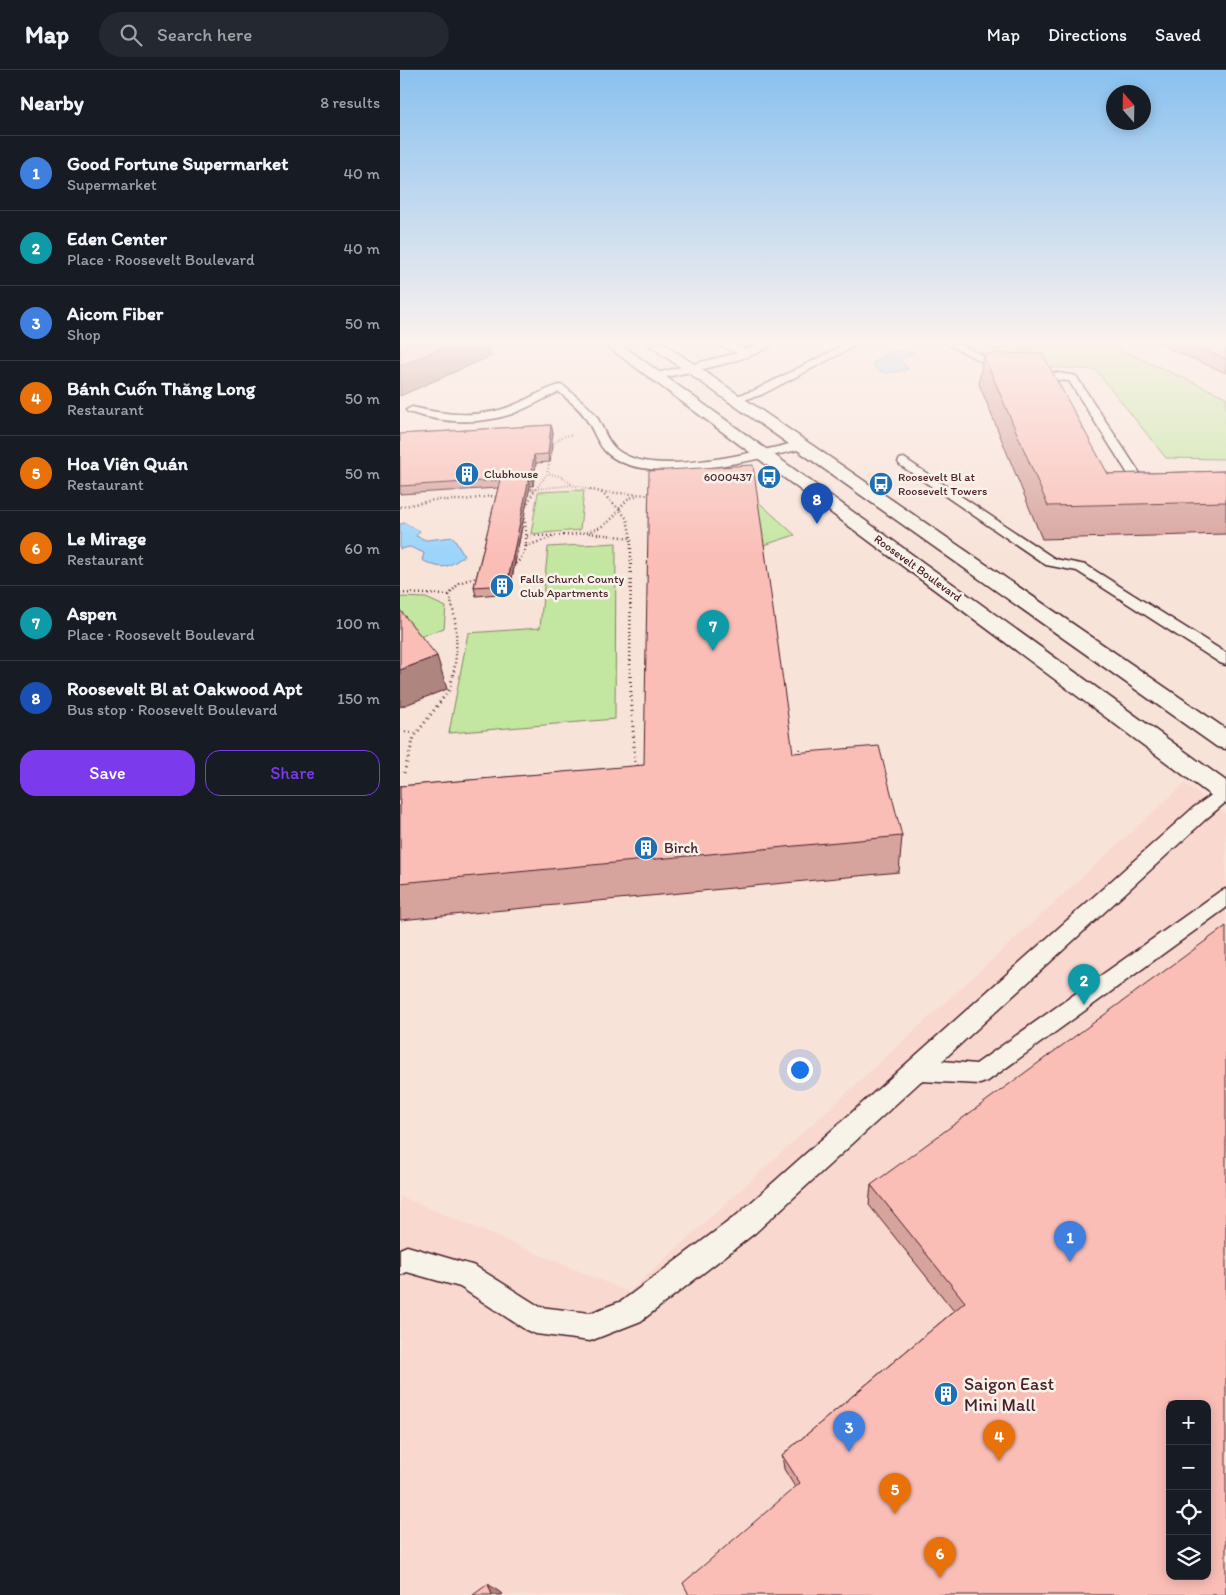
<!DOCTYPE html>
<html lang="en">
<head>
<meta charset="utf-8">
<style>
	:root { --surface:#171b24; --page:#242831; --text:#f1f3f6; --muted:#9ea1a6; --line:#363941; --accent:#7c3aed }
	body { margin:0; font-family:Itim,sans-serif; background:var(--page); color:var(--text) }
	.controls { position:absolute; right:15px; bottom:15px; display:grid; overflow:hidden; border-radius:10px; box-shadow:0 2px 12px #0003 }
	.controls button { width:45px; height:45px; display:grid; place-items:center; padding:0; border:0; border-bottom:1px solid var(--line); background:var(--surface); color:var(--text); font:25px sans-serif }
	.compass { position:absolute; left:706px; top:15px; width:45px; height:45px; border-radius:50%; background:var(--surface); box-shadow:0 2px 12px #0003; rotate:340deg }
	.you { position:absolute; left:399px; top:999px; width:18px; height:18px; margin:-12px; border:4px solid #fff; border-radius:50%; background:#1a73e8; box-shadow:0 0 0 8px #1a73e833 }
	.badge { display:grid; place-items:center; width:32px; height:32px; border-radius:50%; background:var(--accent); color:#fff; font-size:16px; font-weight:700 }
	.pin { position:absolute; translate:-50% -41px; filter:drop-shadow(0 1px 2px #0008) }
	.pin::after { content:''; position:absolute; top:26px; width:18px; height:15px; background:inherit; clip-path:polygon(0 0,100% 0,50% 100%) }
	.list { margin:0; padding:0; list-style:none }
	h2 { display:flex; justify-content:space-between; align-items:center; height:65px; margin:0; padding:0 20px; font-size:21px }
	h2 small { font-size:16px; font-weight:400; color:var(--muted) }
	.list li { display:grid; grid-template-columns:32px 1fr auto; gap:15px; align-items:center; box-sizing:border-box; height:75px; padding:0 20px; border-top:1px solid var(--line) }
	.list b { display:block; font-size:19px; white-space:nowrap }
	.list p { margin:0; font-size:16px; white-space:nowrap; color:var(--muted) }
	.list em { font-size:16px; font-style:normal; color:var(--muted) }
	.actions { display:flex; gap:10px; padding:15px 20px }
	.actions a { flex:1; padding:11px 0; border:1px solid var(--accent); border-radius:15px; text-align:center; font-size:18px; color:var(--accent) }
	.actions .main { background:var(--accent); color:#fff }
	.icon { flex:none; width:28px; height:28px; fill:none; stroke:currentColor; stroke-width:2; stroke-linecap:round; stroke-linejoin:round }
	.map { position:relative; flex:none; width:826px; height:1525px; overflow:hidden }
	header { display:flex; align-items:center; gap:30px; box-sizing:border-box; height:70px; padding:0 25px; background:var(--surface); border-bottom:1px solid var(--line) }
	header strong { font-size:24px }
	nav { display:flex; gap:28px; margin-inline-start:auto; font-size:18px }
	.search { width:350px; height:45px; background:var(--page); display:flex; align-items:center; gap:12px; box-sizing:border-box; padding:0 18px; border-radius:28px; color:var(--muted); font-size:19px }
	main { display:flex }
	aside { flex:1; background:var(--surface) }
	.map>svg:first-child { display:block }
	.built { fill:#f9d8cf; fill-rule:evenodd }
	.green { fill:#c3e7a0; stroke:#868366 }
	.water { fill:#9cd4fb; stroke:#7b8ca8 }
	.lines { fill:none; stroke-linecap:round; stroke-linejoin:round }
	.lane-casing { stroke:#4a1f2b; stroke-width:3 }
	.secondary-casing { stroke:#4a1f2b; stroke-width:3 }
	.path-far2 { stroke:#4a1f2b; stroke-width:2; stroke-dasharray:0.5 2.5; stroke-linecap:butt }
	.path-far1 { stroke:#4a1f2b; stroke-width:2.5; stroke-dasharray:1 3; stroke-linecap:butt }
	.path { stroke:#4a1f2b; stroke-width:3; stroke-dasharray:1 4; stroke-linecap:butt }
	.lane { fill:#f7f3e8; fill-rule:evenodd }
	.secondary { fill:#f7f3e8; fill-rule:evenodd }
	.wall { fill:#d7a39d; stroke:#4a1f2b }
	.shaded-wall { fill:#af8580; stroke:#4a1f2b }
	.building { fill:#fabeb7; stroke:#4a1f2b; fill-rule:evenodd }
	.labels { text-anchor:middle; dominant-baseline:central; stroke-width:5; stroke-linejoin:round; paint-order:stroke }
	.far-poi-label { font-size:12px; fill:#4a1f2b; stroke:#f7f3e8; text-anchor:start }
	.far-street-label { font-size:12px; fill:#4a1f2b; stroke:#f7f3e8 }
	.poi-label { font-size:15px; fill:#4a1f2b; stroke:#f7f3e8; text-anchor:start }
	.near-poi-label { font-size:18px; fill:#4a1f2b; stroke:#f7f3e8; text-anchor:start }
</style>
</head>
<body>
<header>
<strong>Map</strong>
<div class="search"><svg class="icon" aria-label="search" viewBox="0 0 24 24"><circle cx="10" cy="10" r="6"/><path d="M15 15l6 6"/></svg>Search here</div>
<nav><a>Map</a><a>Directions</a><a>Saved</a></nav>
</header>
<main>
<aside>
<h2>Nearby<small>8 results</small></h2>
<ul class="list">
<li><span class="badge" style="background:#3f7fe0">1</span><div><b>Good Fortune Supermarket</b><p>Supermarket</p></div><em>40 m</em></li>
<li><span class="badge" style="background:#0f9aa8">2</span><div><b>Eden Center</b><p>Place · Roosevelt Boulevard</p></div><em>40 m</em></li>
<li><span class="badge" style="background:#3f7fe0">3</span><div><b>Aicom Fiber</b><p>Shop</p></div><em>50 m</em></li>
<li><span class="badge" style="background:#e8710a">4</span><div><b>Bánh Cuốn Thăng Long</b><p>Restaurant</p></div><em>50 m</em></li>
<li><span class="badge" style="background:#e8710a">5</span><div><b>Hoa Viên Quán</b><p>Restaurant</p></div><em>50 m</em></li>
<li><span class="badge" style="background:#e8710a">6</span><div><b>Le Mirage</b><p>Restaurant</p></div><em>60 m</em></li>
<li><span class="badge" style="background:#0f9aa8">7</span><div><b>Aspen</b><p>Place · Roosevelt Boulevard</p></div><em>100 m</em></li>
<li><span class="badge" style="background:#1a4fb4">8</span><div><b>Roosevelt Bl at Oakwood Apt</b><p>Bus stop · Roosevelt Boulevard</p></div><em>150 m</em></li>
</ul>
<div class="actions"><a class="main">Save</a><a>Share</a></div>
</aside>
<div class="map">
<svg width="826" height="1525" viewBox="0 0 826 1525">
	<rect width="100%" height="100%" fill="#f8e3d9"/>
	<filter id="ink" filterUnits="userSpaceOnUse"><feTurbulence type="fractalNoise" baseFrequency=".02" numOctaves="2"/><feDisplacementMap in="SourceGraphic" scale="10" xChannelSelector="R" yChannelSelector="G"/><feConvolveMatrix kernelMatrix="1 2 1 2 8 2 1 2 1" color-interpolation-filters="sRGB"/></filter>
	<g filter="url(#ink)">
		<path class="built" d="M785 713 826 744V1525H0V1126L229 1222ZM770 1334H807V1506H770Z"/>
		<path class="green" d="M578 273H705L826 327V389L766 388 696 300 632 296Z
			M184 420 180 460 131 464 138 422Z
			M354 428 395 465 361 476Z
			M216 473 215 649 49 663 68 563 140 558 148 477Z
			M2 527 26 528 46 537 44 558 16 568 0 546V529Z"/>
		<path class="water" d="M495 280 514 283 500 290 508 299C495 303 479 307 472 293Z
			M5 453 20 461 16 466 26 470 53 467 64 486C46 499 42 500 22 490L24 483 10 477 0 479V454Z"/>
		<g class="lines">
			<g class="lane-casing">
				<path id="lane" d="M315 273H329L347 279 361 273H374C357 290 284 303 257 309L252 306 253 304 337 283Z
					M448 273H461L361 325 336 332 331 329 332 327 353 321Z
					M545 273C569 273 587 291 610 297 632 303 654 301 676 306L743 408H755L761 412 755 416 735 415 669 311 631 308 600 301Z
					M160 315 164 316C175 326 188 334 197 347 203 358 207 371 216 379 252 410 359 381 402 371L408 375 402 379C356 389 248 418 208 384 197 375 194 360 186 349 180 338 168 330 159 322 143 329 128 338 112 344 78 355 42 353 8 342L6 340 12 337C46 345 81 349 114 335 129 329 144 319 160 315Z
					M504 388 655 489 686 495 826 583V595L820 593 677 501 646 495 500 395 498 392 500 389Z
					M826 717V732L807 748 542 991 576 994 819 822 826 819V838L588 1011 580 1014 521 1011 355 1163 241 1251 190 1271 136 1264 126 1260 60 1217 7 1202 0 1205V1179L7 1176 75 1196 140 1237 190 1243 222 1231 337 1145 793 738 820 719Z"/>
			</g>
			<g class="secondary-casing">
				<path id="secondary" d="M203 273H219L826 711V733L817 730Z
					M246 273H263L826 659V679L817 677Z"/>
			</g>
			<path class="path-far2" d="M149 404 160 406 173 415
				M135 419 173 415 194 421
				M136 419 147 404 154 373 164 366 172 365
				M127 420 135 419 134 421"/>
			<path class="path-far1" d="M190 419 200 422 251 425
				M127 420 132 419
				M0 437 34 430H64L92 426 98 428
				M124 440 135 419
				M189 463 231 468
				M127 466C158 465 202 470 219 439L201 422
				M126 476 156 466
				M112 496C131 485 126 463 124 444
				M0 523 49 525 59 513 79 506
				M49 525C58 551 58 581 53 607
				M230 607 231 468 227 449 219 439 228 429 237 425"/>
			<path class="path" d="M230 606 235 693 239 698
				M0 661 15 663
				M399 685 400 677
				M4 703 14 667 49 620 53 606"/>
			<use href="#lane" class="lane"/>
			<use href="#secondary" class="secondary"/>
		</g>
		<path class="wall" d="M756 273H826V303Z
			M583 284 708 404 826 401V464L642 469 579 314Z
			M151 355 153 362 150 392 136 393 133 416H130L109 523 76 526 74 517 98 418 0 424V364Z
			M393 683 502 766 499 802 0 850V716Z
			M471 1115 826 1525 395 1417 384 1399 382 1385 554 1241 469 1135Z"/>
		<path class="shaded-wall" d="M54 273H88L91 286 0 326V296Z
			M151 355 153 362 150 392 148 384Z
			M134 385 136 393 133 416 131 408Z
			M129 408 130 416 109 523 107 515Z
			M37 586 47 619 0 637V600Z
			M88 1514 101 1523 102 1525H92Z"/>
		<path class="building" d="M0 273H54L0 296Z
			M787 273H826V289Z
			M642 283 708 404 826 401V432L648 436 583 284Z
			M151 355 148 384 134 385 131 408H129L107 515 74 517 100 410 0 416V364Z
			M353 395 393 683 479 676 502 766 0 813V716L244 695 249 401Z
			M0 540 37 586 0 600Z
			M826 856V1525H289L283 1513 400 1413 382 1385 565 1232 471 1115ZM770 1334H807V1506H770Z
			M88 1514 92 1525H73Z"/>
	</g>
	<linearGradient id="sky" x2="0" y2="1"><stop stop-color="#89c1f0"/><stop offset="0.56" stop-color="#fcf2ee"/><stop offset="1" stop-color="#fcf2ee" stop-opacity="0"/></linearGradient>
	<rect width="826" height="486" fill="url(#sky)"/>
	<defs>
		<g id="building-disc" transform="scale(1.25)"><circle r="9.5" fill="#1f6fb2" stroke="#f7f3e8"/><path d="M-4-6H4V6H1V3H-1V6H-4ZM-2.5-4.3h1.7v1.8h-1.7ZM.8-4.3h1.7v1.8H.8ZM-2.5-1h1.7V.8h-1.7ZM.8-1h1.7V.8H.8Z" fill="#fff"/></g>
		<g id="bus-disc" transform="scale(1.25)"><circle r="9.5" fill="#1f6fb2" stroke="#f7f3e8"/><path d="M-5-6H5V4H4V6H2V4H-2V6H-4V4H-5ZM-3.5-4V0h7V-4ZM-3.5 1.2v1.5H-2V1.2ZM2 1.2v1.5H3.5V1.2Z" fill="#fff"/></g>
	</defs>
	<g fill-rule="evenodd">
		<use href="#building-disc" x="67" y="404"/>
		<use href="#bus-disc" x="369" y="407"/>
		<use href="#bus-disc" x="481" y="414"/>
		<use href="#building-disc" x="102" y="516"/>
		<use href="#building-disc" x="246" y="778"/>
		<use href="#building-disc" x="546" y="1324"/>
	</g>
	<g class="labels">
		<g class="far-poi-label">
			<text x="84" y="404">Clubhouse</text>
			<text x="352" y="407" text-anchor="end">6000437</text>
			<text x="498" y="407">Roosevelt Bl at<tspan x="498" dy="14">Roosevelt Towers</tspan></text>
			<text x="120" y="509">Falls Church County<tspan x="120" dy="14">Club Apartments</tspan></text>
		</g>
		<g class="far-street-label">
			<text transform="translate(518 498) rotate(36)">Roosevelt Boulevard</text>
		</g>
		<g class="poi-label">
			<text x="264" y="778">Birch</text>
		</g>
		<g class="near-poi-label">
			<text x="564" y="1314">Saigon East<tspan x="564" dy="21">Mini Mall</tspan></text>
		</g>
	</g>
</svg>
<div class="controls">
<button>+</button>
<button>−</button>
<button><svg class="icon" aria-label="locate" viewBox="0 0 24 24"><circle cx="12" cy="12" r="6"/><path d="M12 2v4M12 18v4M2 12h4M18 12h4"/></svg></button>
<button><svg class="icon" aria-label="layers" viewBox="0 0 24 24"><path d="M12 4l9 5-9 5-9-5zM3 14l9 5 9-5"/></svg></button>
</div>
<svg class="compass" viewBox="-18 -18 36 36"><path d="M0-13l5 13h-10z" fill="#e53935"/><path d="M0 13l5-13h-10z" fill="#9ea1a6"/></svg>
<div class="you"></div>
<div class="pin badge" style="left:670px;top:1192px;background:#3f7fe0">1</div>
<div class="pin badge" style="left:684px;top:935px;background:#0f9aa8">2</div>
<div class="pin badge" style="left:449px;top:1382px;background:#3f7fe0">3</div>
<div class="pin badge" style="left:599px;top:1391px;background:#e8710a">4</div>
<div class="pin badge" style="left:495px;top:1444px;background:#e8710a">5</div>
<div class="pin badge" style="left:540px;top:1508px;background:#e8710a">6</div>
<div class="pin badge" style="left:313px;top:581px;background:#0f9aa8">7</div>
<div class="pin badge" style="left:417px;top:454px;background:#1a4fb4">8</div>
</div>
</main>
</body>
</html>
